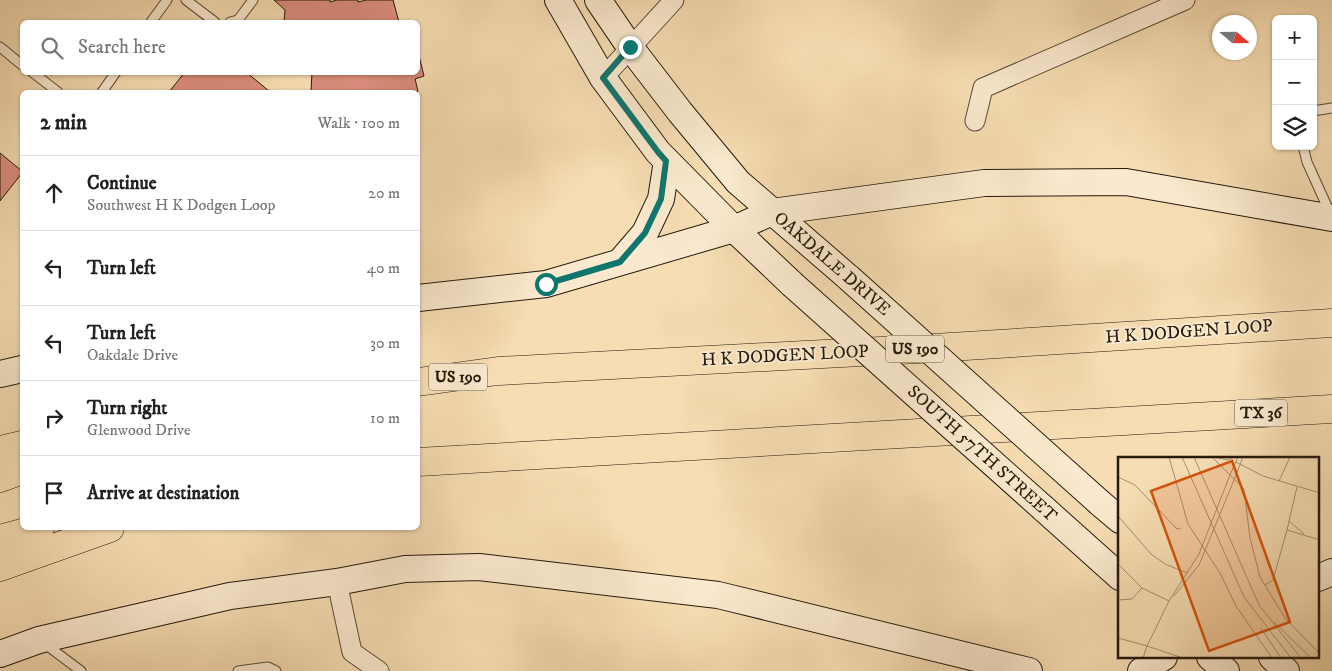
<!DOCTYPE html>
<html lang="en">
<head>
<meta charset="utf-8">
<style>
	:root { --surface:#fff; --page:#f6f6f6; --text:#222; --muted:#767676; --line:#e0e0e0 }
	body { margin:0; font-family:"IM FELL DW Pica",serif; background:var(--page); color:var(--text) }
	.controls { position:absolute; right:15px; top:15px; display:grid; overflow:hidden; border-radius:8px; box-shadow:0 1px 4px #0004 }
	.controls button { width:45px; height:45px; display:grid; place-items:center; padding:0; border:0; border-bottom:1px solid var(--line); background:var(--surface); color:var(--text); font:25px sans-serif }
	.compass { position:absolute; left:1212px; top:15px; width:45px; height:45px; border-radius:50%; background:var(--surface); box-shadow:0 1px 4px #0004; rotate:110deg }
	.stop { position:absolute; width:15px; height:15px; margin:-11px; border:4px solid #0f766e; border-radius:50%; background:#fff }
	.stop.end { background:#0f766e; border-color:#fff; box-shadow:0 1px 5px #0008 }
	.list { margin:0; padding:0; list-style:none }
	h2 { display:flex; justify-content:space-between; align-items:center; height:65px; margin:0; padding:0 20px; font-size:21px }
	h2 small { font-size:16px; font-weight:400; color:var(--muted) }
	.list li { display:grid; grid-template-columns:32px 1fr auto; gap:15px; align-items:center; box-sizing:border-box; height:75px; padding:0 20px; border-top:1px solid var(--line) }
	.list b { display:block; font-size:19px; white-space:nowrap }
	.list p { margin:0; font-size:16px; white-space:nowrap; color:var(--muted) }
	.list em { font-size:16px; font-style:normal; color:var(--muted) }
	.icon { flex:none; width:28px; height:28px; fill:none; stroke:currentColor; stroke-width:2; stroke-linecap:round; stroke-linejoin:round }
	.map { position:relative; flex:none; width:1332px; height:671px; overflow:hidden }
	.search { position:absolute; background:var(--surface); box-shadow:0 1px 4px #0004; left:20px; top:20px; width:400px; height:55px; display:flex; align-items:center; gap:12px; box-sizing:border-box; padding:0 18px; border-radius:8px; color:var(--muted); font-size:19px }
	.panel { position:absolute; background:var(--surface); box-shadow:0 1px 4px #0004; left:20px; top:90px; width:400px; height:440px; border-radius:8px }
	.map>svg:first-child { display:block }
	.building { fill:#dc8e7e; stroke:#251a0c }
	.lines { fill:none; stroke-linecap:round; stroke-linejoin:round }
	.lane-casing { stroke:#5a4b36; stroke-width:11 }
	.street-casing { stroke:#5a4b36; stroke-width:21 }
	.secondary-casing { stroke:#251a0c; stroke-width:28 }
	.highway-casing { stroke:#251a0c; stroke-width:29 }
	.lane { stroke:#fae9ce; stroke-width:9 }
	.street { stroke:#fae9ce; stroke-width:19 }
	.secondary { stroke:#fae9ce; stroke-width:26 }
	.highway { stroke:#f7ddb3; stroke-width:28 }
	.secondary-bridge-casing { stroke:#251a0c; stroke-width:28; stroke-linecap:butt }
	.secondary-bridge { stroke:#fae9ce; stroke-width:26 }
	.route { stroke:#0f766e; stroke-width:6 }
	.labels { text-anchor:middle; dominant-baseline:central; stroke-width:4; stroke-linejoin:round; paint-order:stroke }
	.shield { fill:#fae9ce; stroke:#655846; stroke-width:1 }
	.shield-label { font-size:16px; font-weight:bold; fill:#251a0c }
	.street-label { font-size:18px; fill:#251a0c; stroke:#fae9ce }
	.inset-road { fill:none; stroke:#a38f70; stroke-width:1 }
	.view { fill:#d4530c; fill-opacity:0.15; stroke:#d4530c; stroke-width:2.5 }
	.inset-edge { fill:none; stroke:#251a0c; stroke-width:2.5 }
</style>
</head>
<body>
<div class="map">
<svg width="1332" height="671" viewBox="0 0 1332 671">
	<rect width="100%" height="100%" fill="#f7ddb3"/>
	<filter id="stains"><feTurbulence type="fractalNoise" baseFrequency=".004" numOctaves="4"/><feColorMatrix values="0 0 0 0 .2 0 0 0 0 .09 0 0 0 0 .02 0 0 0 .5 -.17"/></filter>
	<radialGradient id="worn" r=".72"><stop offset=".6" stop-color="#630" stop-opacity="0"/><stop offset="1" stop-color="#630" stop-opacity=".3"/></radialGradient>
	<path class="building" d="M274 0H330V2L337 0H358V2L366 0H393L399 22H284L285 10Z
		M418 56H419L424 76 415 79 418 91 417 92H311L312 72H418Z
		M185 72H246L269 91 267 92H169Z
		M0 153 22 171V173L0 201Z"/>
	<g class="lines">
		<g class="lane-casing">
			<path id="lane" d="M186 0 215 22
				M151 22 167 0
				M230 22 238 20 253 0
				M0 47 22 65
				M32 72 58 92
				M102 92 116 72
				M1313 111 1332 108
				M1303 146 1307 162 1330 213
				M45 644 81 671
				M238 671 268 667 276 671"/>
		</g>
		<g class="street-casing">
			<path id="street" d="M603 78 674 0
				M975 121 983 88 1185 0
				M337 582 352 652 379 671"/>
		</g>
		<g class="secondary-casing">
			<path id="secondary" d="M558 0 603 78 658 152 734 229 792 284
				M598 0 630 47 680 112 738 182 849 278
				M620 262 645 233 661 199 667 161
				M418 298 546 284 734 229 772 212 984 183 1126 182 1332 218
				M0 374 22 369
				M1100 503 1120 520
				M1043 508 1120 577
				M1318 578 1332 572
				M0 654 39 640 230 596 337 582 405 569 479 567 718 595 1029 671
				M1210 657 1226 671
				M1272 657 1286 671
				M1141 671 1164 657"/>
		</g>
		<g class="highway-casing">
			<path id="highway" d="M418 382 498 371 918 349 1332 323
				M0 450 22 445
				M418 462 1332 409
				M0 478 22 470
				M0 539 40 528
				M0 567 110 528"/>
		</g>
		<use href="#lane" class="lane"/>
		<use href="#street" class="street"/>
		<use href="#secondary" class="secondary"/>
		<use href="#highway" class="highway"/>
		<g class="secondary-bridge-casing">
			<path id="secondary-bridge" d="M849 278 1100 503
				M792 284 1043 508"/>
		</g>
		<use href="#secondary-bridge" class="secondary-bridge"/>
	</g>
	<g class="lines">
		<path class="route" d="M546 284 620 262 645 233 661 199 666 161 658 152 603 78 630 47"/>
	</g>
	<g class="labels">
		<g class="shield">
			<rect x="886" y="335.5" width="58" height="27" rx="4"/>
			<rect x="429" y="363.5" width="58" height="27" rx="4"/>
			<rect x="1235" y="399.5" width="52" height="27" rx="4"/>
		</g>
		<g class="shield-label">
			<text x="915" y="349">US 190</text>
			<text x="458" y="377">US 190</text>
			<text x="1261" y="413">TX 36</text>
		</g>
		<g class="street-label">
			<text transform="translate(832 264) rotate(41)">OAKDALE DRIVE</text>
			<text transform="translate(1189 332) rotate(-4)">H K DODGEN LOOP</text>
			<text transform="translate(785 356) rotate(-3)">H K DODGEN LOOP</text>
			<text transform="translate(982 454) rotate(42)">SOUTH 57TH STREET</text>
		</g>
	</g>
	<g transform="translate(1118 457)">
		<rect width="201" height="201" fill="#f7ddb3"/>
		<path class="inset-road" d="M51 0 70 67 102 116 118 149 154 201M64 0 126 140 173 201M76 0 141 148 183 201M94 0 126 32 132 81 142 120 167 161 202 197M96 0 110 3 116 0M118 5 145 19 202 36M112 18 120 0M0 20 17 28 59 72 63 71M116 23 125 0M161 24 172 0M179 30 169 73 202 83M0 59 33 97 47 107 69 116M171 64 186 77M0 107 24 131 51 144M147 128 155 123 169 73M56 139 81 108 116 23M0 143 14 142 24 131M156 165 193 201M143 171 163 201M0 181 29 189 51 144 81 97 112 18M25 201 29 189 65 201"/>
		<path class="view" d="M114 4 172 165 91 194 33 34Z"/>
		<rect width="201" height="201" class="inset-edge"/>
	</g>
	<rect width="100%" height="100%" filter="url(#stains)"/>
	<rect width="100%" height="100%" fill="url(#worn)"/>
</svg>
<div class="controls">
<button>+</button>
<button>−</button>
<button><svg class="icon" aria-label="layers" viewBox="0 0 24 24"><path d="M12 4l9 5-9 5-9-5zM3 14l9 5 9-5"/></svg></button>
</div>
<svg class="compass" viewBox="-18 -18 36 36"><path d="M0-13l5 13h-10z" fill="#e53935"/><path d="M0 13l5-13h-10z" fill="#767676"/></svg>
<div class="stop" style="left:546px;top:284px"></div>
<div class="stop end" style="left:630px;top:47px"></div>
<div class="search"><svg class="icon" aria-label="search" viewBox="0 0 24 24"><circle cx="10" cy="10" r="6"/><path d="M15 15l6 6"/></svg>Search here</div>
<section class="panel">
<h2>2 min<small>Walk · 100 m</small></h2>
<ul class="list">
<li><svg class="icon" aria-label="ahead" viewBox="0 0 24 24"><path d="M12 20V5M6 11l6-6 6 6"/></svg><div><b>Continue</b><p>Southwest H K Dodgen Loop</p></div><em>20 m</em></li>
<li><svg class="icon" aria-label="left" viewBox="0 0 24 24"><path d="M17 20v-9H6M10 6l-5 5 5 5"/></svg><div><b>Turn left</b></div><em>40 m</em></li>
<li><svg class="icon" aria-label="left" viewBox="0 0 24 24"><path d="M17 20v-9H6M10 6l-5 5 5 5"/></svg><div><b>Turn left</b><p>Oakdale Drive</p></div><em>30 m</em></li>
<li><svg class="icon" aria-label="right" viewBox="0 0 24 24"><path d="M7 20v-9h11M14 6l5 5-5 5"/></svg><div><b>Turn right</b><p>Glenwood Drive</p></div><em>10 m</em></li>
<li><svg class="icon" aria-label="arrive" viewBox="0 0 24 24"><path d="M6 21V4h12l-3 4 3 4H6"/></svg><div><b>Arrive at destination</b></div></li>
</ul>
</section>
</div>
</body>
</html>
